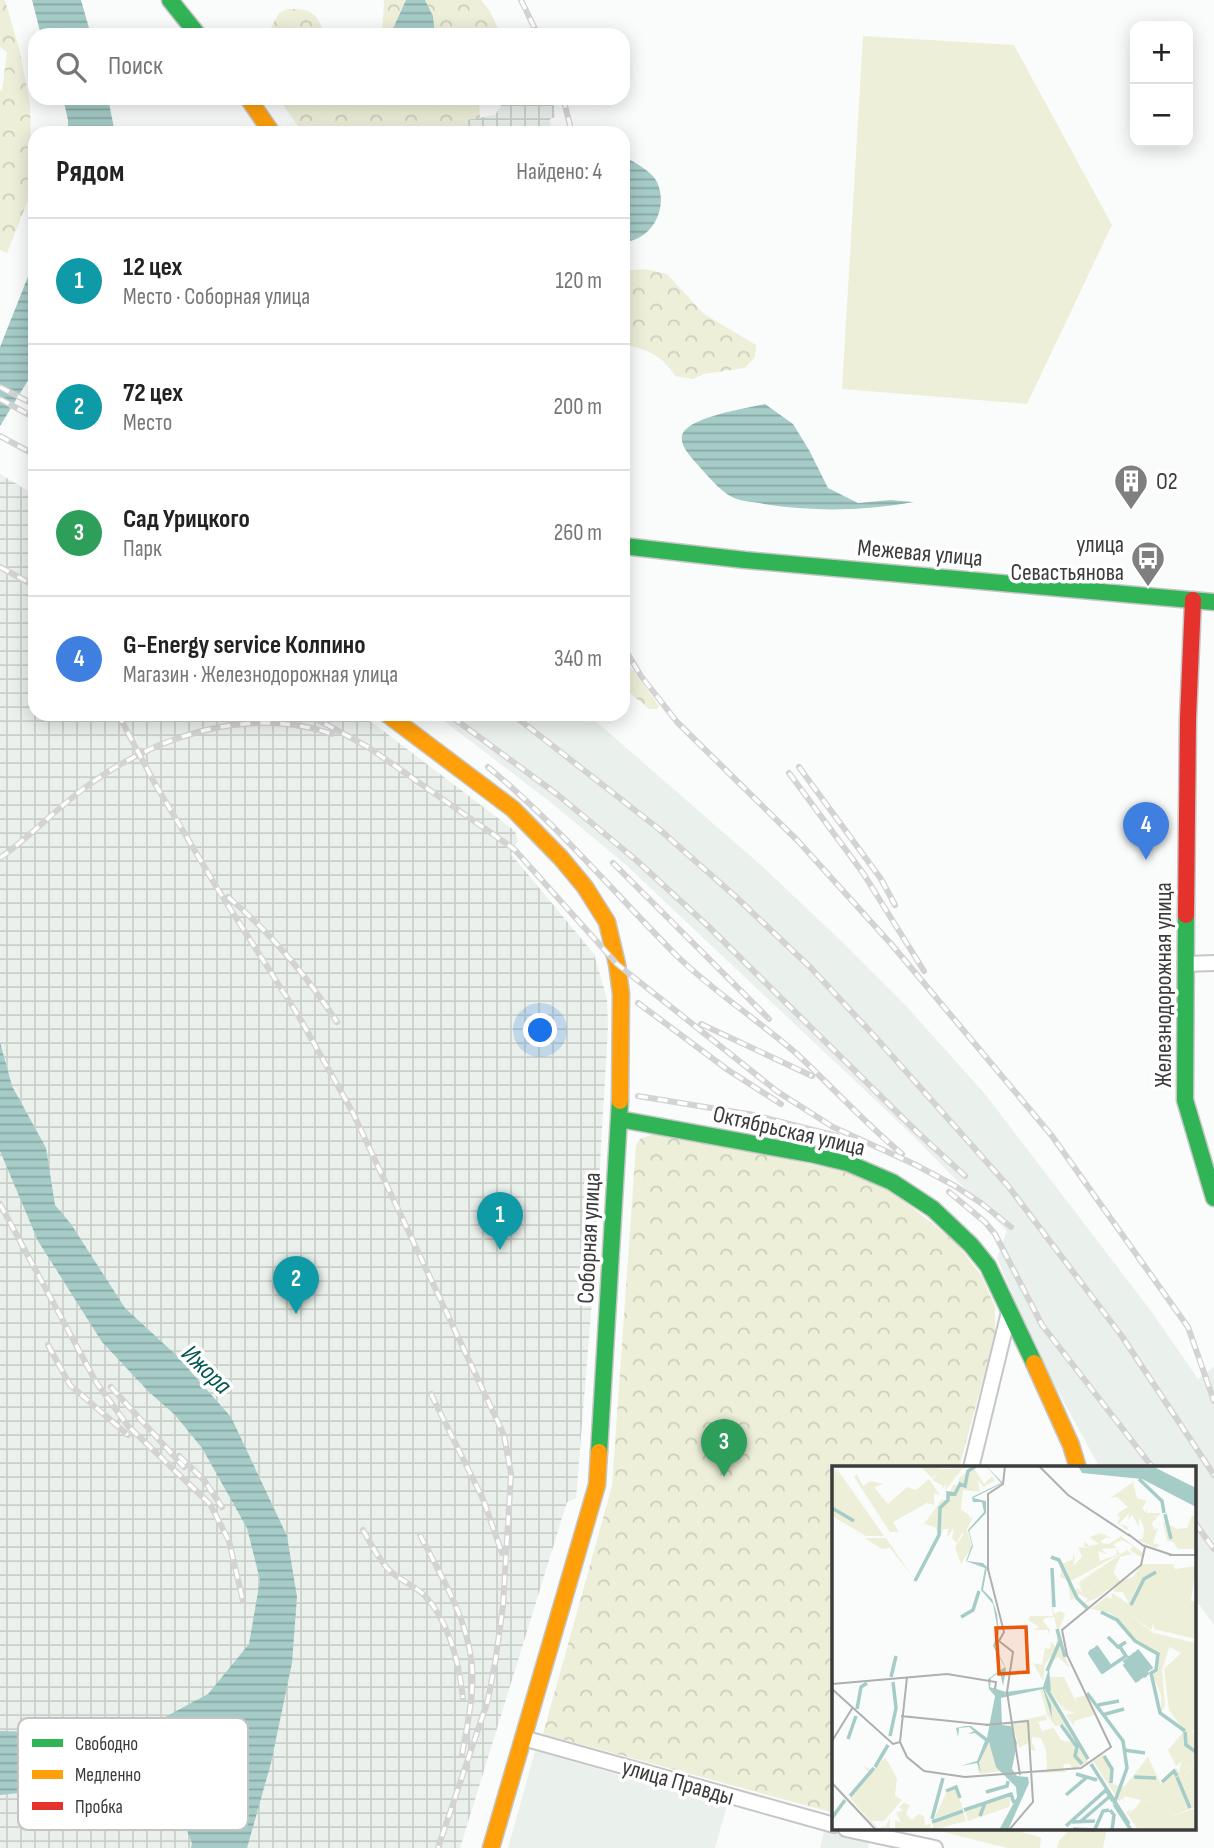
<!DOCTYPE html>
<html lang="ru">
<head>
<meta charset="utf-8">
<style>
	:root { --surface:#fff; --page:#f2f2f2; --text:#222; --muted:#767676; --line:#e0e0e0; --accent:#7e7f7e }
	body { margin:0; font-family:"Sofia Sans Condensed",sans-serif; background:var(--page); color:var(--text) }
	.controls { position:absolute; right:21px; top:21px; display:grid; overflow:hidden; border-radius:14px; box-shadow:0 4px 18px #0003 }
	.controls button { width:63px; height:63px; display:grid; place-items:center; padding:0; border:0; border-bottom:2px solid var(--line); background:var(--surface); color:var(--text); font:35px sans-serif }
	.you { position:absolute; left:541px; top:1031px; width:24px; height:24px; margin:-18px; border:5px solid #fff; border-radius:50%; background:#1a73e8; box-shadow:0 0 0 10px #1a73e833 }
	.badge { display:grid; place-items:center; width:46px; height:46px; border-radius:50%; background:var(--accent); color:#fff; font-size:23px; font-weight:700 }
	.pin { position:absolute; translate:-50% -58px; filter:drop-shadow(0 2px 4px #0008) }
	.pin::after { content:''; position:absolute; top:37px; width:24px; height:21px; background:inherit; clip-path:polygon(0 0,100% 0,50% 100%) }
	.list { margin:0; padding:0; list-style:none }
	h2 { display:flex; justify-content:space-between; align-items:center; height:91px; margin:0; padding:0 28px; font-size:30px }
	h2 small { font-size:23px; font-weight:400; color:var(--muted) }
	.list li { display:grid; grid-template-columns:46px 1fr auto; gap:21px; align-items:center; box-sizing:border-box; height:126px; padding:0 28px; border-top:2px solid var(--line) }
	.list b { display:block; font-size:26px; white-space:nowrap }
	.list p { margin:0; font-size:23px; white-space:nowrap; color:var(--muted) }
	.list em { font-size:23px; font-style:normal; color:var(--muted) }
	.icon { flex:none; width:38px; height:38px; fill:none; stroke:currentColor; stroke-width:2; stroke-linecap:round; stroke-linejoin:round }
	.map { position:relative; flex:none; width:1214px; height:1848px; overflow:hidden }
	.search { position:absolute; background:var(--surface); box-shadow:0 4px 18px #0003; left:28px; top:28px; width:602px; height:77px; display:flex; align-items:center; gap:18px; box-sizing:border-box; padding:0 24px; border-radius:21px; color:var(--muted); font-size:26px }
	.panel { position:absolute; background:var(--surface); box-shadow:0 4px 18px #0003; left:28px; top:126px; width:602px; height:595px; border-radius:21px }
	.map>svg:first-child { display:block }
	.built { fill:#eaf0eb }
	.industrial { fill:url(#industrial-grid) }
	.grass { fill:#eeefd9 }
	.forest { fill:url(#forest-crowns) }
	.water { fill:url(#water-rules) }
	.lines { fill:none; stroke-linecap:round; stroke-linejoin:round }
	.street-casing { stroke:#c5c6c5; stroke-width:18 }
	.fast-casing { stroke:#c5c6c5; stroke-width:19 }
	.slow-casing { stroke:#c5c6c5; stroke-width:19 }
	.jam-casing { stroke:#c5c6c5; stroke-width:19 }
	.street { stroke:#fefffe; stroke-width:14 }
	.fast { stroke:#30b455; stroke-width:16 }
	.slow { stroke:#ff9f0a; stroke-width:16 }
	.jam { stroke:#e5322d; stroke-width:16 }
	.rail-casing { stroke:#d2d3d2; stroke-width:6 }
	.rail { stroke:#fff; stroke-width:3.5; stroke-dasharray:10; stroke-linecap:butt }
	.labels { text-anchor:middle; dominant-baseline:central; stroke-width:7; stroke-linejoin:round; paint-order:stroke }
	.poi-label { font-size:24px; fill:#3b3c3b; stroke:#fff; text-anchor:start }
	.street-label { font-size:24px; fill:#3b3c3b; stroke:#fff }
	.water-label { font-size:26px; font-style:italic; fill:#075651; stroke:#fff }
	.inset-river { fill:none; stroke:#a6ccc8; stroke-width:3.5 }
	.inset-road { fill:none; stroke:#aeafae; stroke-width:2 }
	.view { fill:#e8590c; fill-opacity:0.15; stroke:#e8590c; stroke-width:3.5 }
	.inset-edge { fill:none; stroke:#3b3c3b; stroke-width:3.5 }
	.key { fill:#fff; stroke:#c4c4c4; stroke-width:2 }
	.key-label { font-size:19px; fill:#3b3c3b }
</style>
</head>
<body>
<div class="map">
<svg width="1214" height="1848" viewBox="0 0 1214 1848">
	<defs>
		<pattern id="industrial-grid" width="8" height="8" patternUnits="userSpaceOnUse" patternTransform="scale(1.75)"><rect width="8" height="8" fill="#eaf0eb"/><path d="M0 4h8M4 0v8" fill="none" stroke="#cacfca"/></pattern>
		<pattern id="forest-crowns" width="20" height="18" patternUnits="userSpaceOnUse" patternTransform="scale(1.75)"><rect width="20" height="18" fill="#eeefd9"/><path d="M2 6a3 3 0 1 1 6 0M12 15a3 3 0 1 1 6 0" fill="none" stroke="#cdcebb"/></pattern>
		<pattern id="water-rules" width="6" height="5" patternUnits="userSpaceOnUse" patternTransform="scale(1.75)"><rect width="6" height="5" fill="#a6ccc8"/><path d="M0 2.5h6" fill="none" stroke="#88a7a4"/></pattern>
	</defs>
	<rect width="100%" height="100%" fill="#fafcfb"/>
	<path class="built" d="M435 714H576L586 722 591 717 763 867 840 940 907 1007 985 1094 1151 1311 1198 1379 1214 1367V1625L1195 1599V1468H1100L1036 1351 997 1258 1007 1231 908 1131 625 864 549 801Z
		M535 1751 727 1806 715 1848H508Z
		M825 1828 870 1839 868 1848H820Z"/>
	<path class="industrial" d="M506 98H553L555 117 550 119 552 133H467L465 120 495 115Z
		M0 474 35 495V714H361L515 831 518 841 511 854 594 954 607 999 608 1027 592 1301 576 1498 567 1502 460 1848H0Z"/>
	<path class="grass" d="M863 36 1014 45 1112 225 1027 404 842 389Z
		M932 1829H1009L1037 1836 1041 1838 1040 1848H1007Z
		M1070 1829H1107L1103 1848H1057L1059 1841Z"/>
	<path class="forest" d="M0 0H5L20 52 30 104 31 156 29 198 7 253 0 250V90L2 91 7 52 0 47Z
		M384 0H406L390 35H382Z
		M425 0H481L490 11 501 35H435L433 16Z
		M288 9C313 8 316 14 326 35H267L279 13Z
		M278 98H479L480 118 465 120 467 133H303Z
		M645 269 667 274 704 314 756 345 755 357 745 368 704 374 693 379 675 376C663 356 646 348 623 345V271Z
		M623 657 659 706 657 709H649L623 687Z
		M659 1133 852 1173 893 1192 956 1243 981 1275 995 1307V1335L959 1468H834V1813L543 1734 612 1486 636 1145 641 1138Z"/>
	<path class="water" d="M32 0H81L91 35H41Z
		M406 0H425L433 16 435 35H390Z
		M63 98H108L115 133H68V120Z
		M623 155C633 162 652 171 657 182 669 208 652 241 623 242Z
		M35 259V369L0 426V347Z
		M765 404 793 424 809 450 828 488 858 503 890 500 914 502C864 511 814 512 764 504 755 502 745 502 737 499 723 495 707 475 697 464 691 457 680 446 682 436 686 417 748 408 765 404Z
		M0 1042 12 1086 46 1148 55 1205 71 1224 125 1308 176 1355 231 1417 287 1536 297 1597 292 1663 271 1763 247 1848H191L192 1843 181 1816 127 1792 50 1790 0 1795V1731L86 1733 152 1724 208 1694 249 1644 260 1580 247 1528 202 1448 175 1415 148 1391 102 1342 38 1241 0 1151Z"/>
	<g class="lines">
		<g class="street-casing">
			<path id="street" d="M1185 964 1214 963
				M971 1468 1009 1312
				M523 1738 834 1825
				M846 1829 935 1848"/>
		</g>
		<g class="fast-casing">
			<path id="fast" d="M170 0 198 35
				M623 546 745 560 1214 602
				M1186 915 1185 1100 1214 1198
				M619 1119 815 1155 848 1163 892 1182 933 1209 971 1245 988 1266 1034 1363
				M599 1452 620 1101"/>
		</g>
		<g class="slow-casing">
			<path id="slow" d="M248 98 272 133
				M387 714 513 809 561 858 585 887 607 922 617 964 621 994 620 1101
				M1034 1363 1071 1445 1078 1468
				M491 1848 597 1485 599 1452"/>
		</g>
		<g class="jam-casing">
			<path id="jam" d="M1186 915 1188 718 1193 600"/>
		</g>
		<use href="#street" class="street"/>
		<use href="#fast" class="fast"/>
		<use href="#slow" class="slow"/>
		<use href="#jam" class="jam"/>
		<g class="rail-casing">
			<path id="rail" d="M521 0 538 35
				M563 98 572 133
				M0 387 35 405
				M0 399 35 418
				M0 436 35 455
				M0 567 35 586
				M623 646 641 676 677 722 798 841 892 945 1052 1136 1188 1327 1214 1401
				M118 714 154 782 217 888 298 1015 352 1111 504 1435 511 1474 503 1606 495 1663 488 1700 438 1848
				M307 714 368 747 514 849 617 964 778 1092 833 1127 914 1164 955 1186 981 1203 1011 1227
				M512 714 659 829 736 897 811 968 877 1039 1008 1186 1121 1335 1214 1475
				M452 717 558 795 636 860 709 927 917 1132 965 1176
				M488 767C557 824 614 893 677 956 714 992 758 1020 797 1054 832 1087 865 1123 902 1154
				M799 767 881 879 895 905
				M789 773 863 873 924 971
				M0 858C28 838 51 814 78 793 147 739 245 704 332 734
				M613 863 769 1019
				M228 897C271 933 306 975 337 1022
				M638 1003 728 1070 781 1104
				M701 1024 812 1076
				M638 1096 754 1115 837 1136
				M949 1192 985 1222 995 1234 1042 1325 1153 1468
				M0 1204 96 1382 128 1426 210 1504 229 1541 243 1601
				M48 1345 70 1385 128 1435
				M111 1387 184 1467
				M431 1394 483 1499 502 1553
				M179 1456 204 1480 222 1507
				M1195 1523 1214 1549
				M363 1530C371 1544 378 1559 390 1571 401 1581 416 1586 426 1597 450 1624 459 1663 463 1698
				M420 1535C440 1574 465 1614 471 1658 476 1689 467 1725 462 1755"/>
		</g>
		<use href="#rail" class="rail"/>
	</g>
	<defs>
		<g id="building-pin" transform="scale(1.75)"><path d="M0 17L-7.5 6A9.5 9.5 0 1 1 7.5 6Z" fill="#7e7f7e" stroke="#fff"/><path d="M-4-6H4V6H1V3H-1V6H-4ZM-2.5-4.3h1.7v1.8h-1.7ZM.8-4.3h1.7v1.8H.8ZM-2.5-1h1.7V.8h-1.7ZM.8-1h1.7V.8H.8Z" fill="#fff"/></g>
		<g id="bus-pin" transform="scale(1.75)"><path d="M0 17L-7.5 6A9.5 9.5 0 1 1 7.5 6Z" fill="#7e7f7e" stroke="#fff"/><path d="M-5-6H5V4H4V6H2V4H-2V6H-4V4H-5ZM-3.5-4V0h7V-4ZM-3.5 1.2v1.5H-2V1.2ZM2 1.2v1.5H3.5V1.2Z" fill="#fff"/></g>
	</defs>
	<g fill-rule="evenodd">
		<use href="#building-pin" x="1131" y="481"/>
		<use href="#bus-pin" x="1148" y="558"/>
	</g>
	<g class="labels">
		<g class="poi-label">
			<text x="1156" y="481">O2</text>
			<text x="1124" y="544" text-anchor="end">улица<tspan x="1124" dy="28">Севастьянова</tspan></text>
		</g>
		<g class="street-label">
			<text transform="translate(920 553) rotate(5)">Межевая улица</text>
			<text transform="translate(1163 985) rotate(-90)">Железнодорожная улица</text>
			<text transform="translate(789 1131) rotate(13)">Октябрьская улица</text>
			<text transform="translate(589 1238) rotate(-87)">Соборная улица</text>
			<text transform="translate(678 1782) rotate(16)">улица Правды</text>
		</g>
		<g class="water-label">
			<text transform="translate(206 1370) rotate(44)">Ижора</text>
		</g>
	</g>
	<g transform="translate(832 1466)">
		<rect width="364" height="364" fill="#fafcfb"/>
		<path d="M0 0 7 8 3 0 52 70H34L0 50ZM301 16 305 32 315 35 310 42 313 46 315 41 313 58 314 48H320V54L312 62 307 51V61L300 49 296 54 297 47 287 58 295 60 297 65 285 57 288 52 285 48 296 41 285 31 278 32ZM0 52 33 72H54L83 114 58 82 50 83ZM254 229 263 249 242 255V260L234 249 243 247 232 244 227 240 237 245 247 242 243 232ZM214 249 215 254 206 256 210 265 221 262 216 253 229 274 240 278 239 268 256 296 241 304 238 298H232L231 304 235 306 206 307 215 305 214 284 209 272 200 271V277L204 284 213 285 199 284 198 276 187 282 181 259 170 258ZM271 288 280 304V318L292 321 316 291 329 318 345 302 347 307 364 295 350 314 360 342 339 350 335 339 311 334 305 339 309 334 292 330V337L291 332 287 335 294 346 300 343 296 349 261 295ZM53 291 65 312 63 330 70 334 52 355H40L47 363 51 360 57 364H46L0 312 18 332 40 306 38 308 31 299 41 305ZM124 322 131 343 102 353 115 325ZM179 330 177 341 136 355 133 345ZM131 345 134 355 100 364 102 356Z" fill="#eeefd9"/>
		<path d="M88 0 112 3 131 2 112 26 115 18 109 24 111 20 100 14 107 5 100 12ZM141 1 152 18 160 10 163 15 151 21 146 14 148 26 131 24 129 43 138 50 125 77 120 72 122 62 115 71 116 63H111L108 71 103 61 92 58 110 33 114 35 121 19H126L127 12ZM25 8 31 20 38 15 52 18 42 21 56 38 75 21 84 24 97 13 108 29 102 27V39L95 37 61 56 67 66H58L22 11ZM314 47H329L320 57 322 64 326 62 321 77 328 79 324 82 306 74 311 72ZM270 67 271 69 272 68 279 72V73L275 71 270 74 269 77 277 78 289 70 311 87 310 91 305 89 298 84 301 80 290 74 281 78 285 82 269 83 276 89 266 85 268 95 284 89 285 83 288 88 239 115 242 125 246 122 251 128V119H246L251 116 258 123 255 128 259 125 265 132 253 137 258 139 256 142 247 135 252 137 256 133 247 128 239 135 235 114 228 111 230 98 241 93V86L243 93 241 100 250 91 246 81 256 82 252 80 253 75 257 80 267 78 257 71ZM310 98H341L343 103 364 100 359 135H364V173L322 163V156L319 164 279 134 280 127 297 138 291 126H282L285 111H283L280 106 287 100 281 106 288 115 301 111ZM218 126 222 148 229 145 233 148 226 167 222 151 213 152 211 155 218 164 217 169 216 164H201L207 161 196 154 198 150H221ZM228 166 229 186H231L238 202 226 191 220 196V189L213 198 211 215 201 197 210 199 213 182 218 183 219 176 224 181 225 169 219 173ZM322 167 364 177V263L359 266 364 267V295L347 307 349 296 344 300 336 284 352 265 337 244 332 203 349 187 324 174ZM212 222 256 295 250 299 244 283 239 284V295L237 285 239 281 231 275 241 276 232 259 223 260 215 249 208 223ZM160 268 174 276 172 283 161 291 171 305 148 308 145 303 156 276 162 287ZM311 334 335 339 339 350 364 342V364H306L296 349ZM72 337 78 339 74 348 80 354 86 348 92 350 93 360 99 357 98 364H58L53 361 58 352V362H63V354L69 357 64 346 71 345 67 341Z" fill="#eeefd9"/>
		<path d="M218 211H232L247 242 237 245 228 239 216 222ZM364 296V342H360L350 314Z" fill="#eeefd9"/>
		<path d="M121 32 129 49 122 59 108 60V52H119L113 44ZM360 49 364 51V83H346L341 76 335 75 331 55 345 63 355 62ZM141 51 135 64 140 81 129 98 123 81 131 69 127 56ZM295 84 300 88 288 91 281 106 287 116 263 133 256 129 259 125 250 127 247 116ZM275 130 325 170 324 174 338 179 330 204 333 240 329 247V229L321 210 328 190 314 184 278 147 259 143Z" fill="#eeefd9"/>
		<path d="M154 0 171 17 141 32 154 35V47L137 65 141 80 135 95 151 97 155 101 151 124 160 133 165 148 167 166 163 181 173 200 174 203 171 220 168 206 159 212 158 221 174 226 211 221 217 202 219 225 212 223 219 239 220 252 228 259 220 252 211 223 169 232 170 259 179 260 185 277 180 303 185 310 196 311 197 317 176 364H167L185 331 184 321 164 301 157 276 147 297 149 307 145 297 128 300 145 295 153 275 143 267 136 268 142 265 137 261 127 262 126 271 124 262 133 260H139L155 272 163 230 157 223 156 213 173 201 161 180 166 165 161 138 149 124 153 102 134 95 140 79 136 64 152 46 150 36H141L140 31 169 17ZM246 0H320L364 22V41L310 13 250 7Z" fill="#a6ccc8"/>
		<path class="inset-river" d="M293 0 364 30M307 13 330 35 332 47M0 42 22 55M333 48 339 73M219 91 227 94 245 132 255 142M220 102 222 141M83 115 107 69 108 42 116 34V27L123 28 128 18 133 20 136 5 144 0M299 139 312 113 324 106M269 146 285 154 303 175 326 188 324 204 319 207 328 247 353 265M129 151 141 144 147 125M225 163 233 191M276 171 286 181 294 176M264 180 278 200M262 182 275 201M260 183 274 203M258 184 272 204M305 184 320 203M257 186 270 206M303 186 317 205M301 187 316 209M299 189 314 211M297 190 311 212M295 192 309 213M292 194 307 215M292 198 305 216M215 205 228 175M269 207 294 190 288 181M59 211 64 190M214 222 256 293M255 227 291 275 295 302 282 338M266 239 287 235M25 243 29 221 35 217M270 249 292 243M229 259 245 281 243 290 250 298M353 266 354 279 364 286M58 270 64 242 61 216M16 273 24 250M292 284 313 287M272 290 280 303 279 317M259 298 297 358M43 301 56 279M244 308 265 314M302 311 324 312M345 311 358 342M330 316 342 305 345 310M114 325 124 321 128 332M154 326 175 320 176 315M234 329 254 312M18 330 42 302M153 337 179 328 182 337M282 338 299 364M132 344 153 337 148 350M278 344 282 349 280 364M0 352 13 334M100 353 111 312M100 356 131 345M240 356 263 355M248 356 277 331M234 360 274 324 281 335M241 363 263 364M263 363 271 345 277 344"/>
		<path class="inset-road" d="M207 0 236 29 298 70M310 79 340 89M337 89H364M156 103 172 166 167 175 181 186 175 226 188 309M156 105V28L171 18 173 0M75 211 68 276 75 291 92 305 133 311 249 302 279 281 235 189 230 164 309 99 313 81 296 68M0 218 115 208 164 216 163 223M0 223 61 278 68 276M69 250 157 259M153 259 196 255 201 336 177 364M0 275 21 241M0 317 44 364"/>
		<path class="view" d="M194 161 196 206 167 208 164 162Z"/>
		<rect width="364" height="364" class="inset-edge"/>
	</g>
	<rect x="18" y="1718" width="230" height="112" rx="10" class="key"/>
	<rect x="32" y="1739" width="31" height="8" fill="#30b455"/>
	<rect x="32" y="1770" width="31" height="9" fill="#ff9f0a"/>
	<rect x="32" y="1802" width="31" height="8" fill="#e5322d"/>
	<g class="key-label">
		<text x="75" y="1750">Свободно</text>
		<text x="75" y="1781">Медленно</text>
		<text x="75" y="1813">Пробка</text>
	</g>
</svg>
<div class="controls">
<button>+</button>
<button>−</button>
</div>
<div class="you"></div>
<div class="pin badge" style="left:500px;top:1250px;background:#0f9aa8">1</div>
<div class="pin badge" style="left:296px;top:1314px;background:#0f9aa8">2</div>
<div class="pin badge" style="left:724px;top:1477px;background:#2e9e5b">3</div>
<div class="pin badge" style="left:1146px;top:860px;background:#3f7fe0">4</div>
<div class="search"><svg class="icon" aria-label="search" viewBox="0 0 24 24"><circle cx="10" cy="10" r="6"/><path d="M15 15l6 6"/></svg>Поиск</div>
<section class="panel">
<h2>Рядом<small>Найдено: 4</small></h2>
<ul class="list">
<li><span class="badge" style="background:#0f9aa8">1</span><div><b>12 цех</b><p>Место · Соборная улица</p></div><em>120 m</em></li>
<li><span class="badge" style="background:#0f9aa8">2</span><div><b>72 цех</b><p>Место</p></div><em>200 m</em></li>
<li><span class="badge" style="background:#2e9e5b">3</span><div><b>Сад Урицкого</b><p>Парк</p></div><em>260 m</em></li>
<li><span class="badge" style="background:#3f7fe0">4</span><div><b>G-Energy service Колпино</b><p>Магазин · Железнодорожная улица</p></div><em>340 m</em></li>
</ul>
</section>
</div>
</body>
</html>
